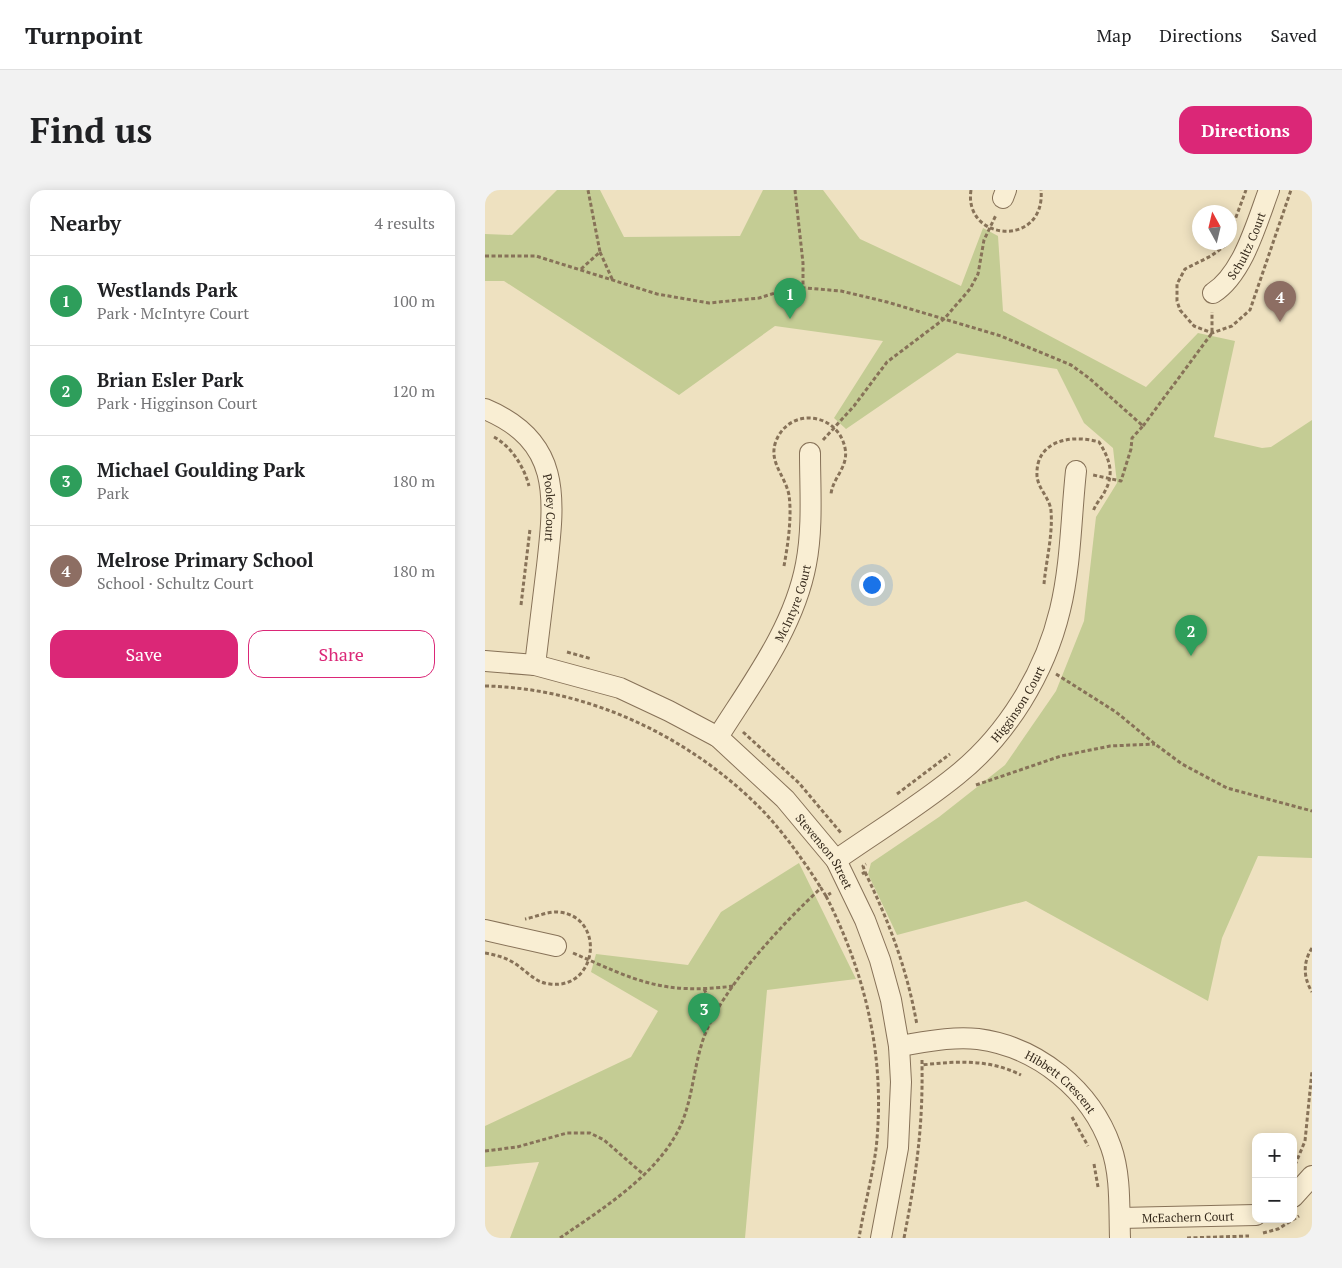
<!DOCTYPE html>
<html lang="en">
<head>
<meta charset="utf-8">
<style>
	:root { --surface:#fff; --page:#f2f2f2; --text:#202124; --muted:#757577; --line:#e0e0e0; --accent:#db2777 }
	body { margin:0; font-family:"PT Serif",serif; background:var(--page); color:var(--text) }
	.controls { position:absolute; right:15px; bottom:15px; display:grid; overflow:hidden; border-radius:10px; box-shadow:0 2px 12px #0003 }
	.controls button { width:45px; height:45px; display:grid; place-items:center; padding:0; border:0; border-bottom:1px solid var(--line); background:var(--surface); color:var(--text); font:25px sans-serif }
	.compass { position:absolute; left:707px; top:15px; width:45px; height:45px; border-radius:50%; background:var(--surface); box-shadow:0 2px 12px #0003; rotate:352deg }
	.you { position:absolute; left:386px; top:394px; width:18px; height:18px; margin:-12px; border:4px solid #fff; border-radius:50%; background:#1a73e8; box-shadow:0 0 0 8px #1a73e833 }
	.badge { display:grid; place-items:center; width:32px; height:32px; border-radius:50%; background:var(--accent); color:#fff; font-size:16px; font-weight:700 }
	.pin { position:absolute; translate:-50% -41px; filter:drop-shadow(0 1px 2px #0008) }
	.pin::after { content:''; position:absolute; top:26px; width:18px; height:15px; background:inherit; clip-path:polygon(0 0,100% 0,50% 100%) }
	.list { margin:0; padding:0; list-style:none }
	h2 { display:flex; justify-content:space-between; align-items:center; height:65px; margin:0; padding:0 20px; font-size:21px }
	h2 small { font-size:16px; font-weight:400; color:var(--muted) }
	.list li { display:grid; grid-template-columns:32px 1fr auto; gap:15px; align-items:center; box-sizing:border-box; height:90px; padding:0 20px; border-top:1px solid var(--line) }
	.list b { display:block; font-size:19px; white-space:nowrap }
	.list p { margin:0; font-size:16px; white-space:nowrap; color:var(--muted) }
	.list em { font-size:16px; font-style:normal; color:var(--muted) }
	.actions { display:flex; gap:10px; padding:15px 20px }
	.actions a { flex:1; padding:11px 0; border:1px solid var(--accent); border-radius:15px; text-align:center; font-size:18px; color:var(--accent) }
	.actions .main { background:var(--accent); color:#fff }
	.map { position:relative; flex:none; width:827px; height:1048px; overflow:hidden; border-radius:15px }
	header { display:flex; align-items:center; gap:30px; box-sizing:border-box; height:70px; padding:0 25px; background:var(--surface); border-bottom:1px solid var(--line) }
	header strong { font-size:24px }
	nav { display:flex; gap:28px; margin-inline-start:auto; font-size:18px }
	.intro { display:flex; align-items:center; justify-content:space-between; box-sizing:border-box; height:120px; padding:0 30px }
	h1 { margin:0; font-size:35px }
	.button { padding:12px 22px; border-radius:15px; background:var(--accent); color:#fff; font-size:18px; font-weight:700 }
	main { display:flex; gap:30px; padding:0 30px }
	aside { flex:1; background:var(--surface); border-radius:15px; box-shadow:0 2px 12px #0003 }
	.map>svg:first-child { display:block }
	.green { fill:#c4cc94 }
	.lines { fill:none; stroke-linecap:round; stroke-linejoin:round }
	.street-casing { stroke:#877258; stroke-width:22 }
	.path { stroke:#877258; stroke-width:3; stroke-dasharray:4 2.5; stroke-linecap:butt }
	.street { stroke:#f9eed3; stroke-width:20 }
	.labels { text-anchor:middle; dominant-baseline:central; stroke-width:4; stroke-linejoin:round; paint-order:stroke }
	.street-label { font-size:12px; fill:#362a1c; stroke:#f5ebcf }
</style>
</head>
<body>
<header>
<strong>Turnpoint</strong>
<nav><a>Map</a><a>Directions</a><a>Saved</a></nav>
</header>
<div class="intro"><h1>Find us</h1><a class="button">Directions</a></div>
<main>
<aside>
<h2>Nearby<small>4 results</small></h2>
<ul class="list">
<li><span class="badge" style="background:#2e9e5b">1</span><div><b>Westlands Park</b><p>Park · McIntyre Court</p></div><em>100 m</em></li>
<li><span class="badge" style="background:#2e9e5b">2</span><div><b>Brian Esler Park</b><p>Park · Higginson Court</p></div><em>120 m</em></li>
<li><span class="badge" style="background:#2e9e5b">3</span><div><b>Michael Goulding Park</b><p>Park</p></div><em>180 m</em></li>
<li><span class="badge" style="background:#8d6e63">4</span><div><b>Melrose Primary School</b><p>School · Schultz Court</p></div><em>180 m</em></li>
</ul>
<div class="actions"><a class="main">Save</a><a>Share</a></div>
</aside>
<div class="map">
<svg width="827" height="1048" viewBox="0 0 827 1048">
	<rect width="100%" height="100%" fill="#eee1c0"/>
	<path class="green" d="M72 0H115L139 47 255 46 278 0H338L375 49 476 96 498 38 513 46 518 121 661 197 713 143 750 151 729 247 777 258 786 257 827 230V668L773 666 737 748 723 811 541 711 412 745 383 684 386 673 454 627 520 575 571 501 599 431 611 327 632 293 628 258 599 233 572 179 472 163 361 239 349 228 398 151 290 136 194 205 19 91H0V44L27 45Z
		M314 673 371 789 282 800 260 1048H25L54 972 0 977V936L146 867 173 821 106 782 111 764 203 775 236 722Z"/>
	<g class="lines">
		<g class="street-casing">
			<g id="street">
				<path d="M518 8 521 0"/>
				<path id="s1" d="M728 103C758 84 772 32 784 0"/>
				<path id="s2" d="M0 219C76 251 70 306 62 376 58 409 54 442 50 475"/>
				<path id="s3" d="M0 471 50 475 135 498 184 521 233 547 300 609 351 670 380 730 395 770 406 810 414 856 416 892 413 958 396 1048"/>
				<path id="s4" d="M233 547C267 493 309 438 321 374 328 338 325 299 325 263"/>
				<path id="s5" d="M351 670C391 642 434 616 472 585 522 545 560 483 575 420 586 375 586 327 591 281"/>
				<path d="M0 740 71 756"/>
				<path id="s6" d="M414 856C440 852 467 846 493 849 553 857 606 900 626 957 636 985 634 1018 635 1048"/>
				<path d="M808 1007 827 986"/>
				<path id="s7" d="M635 1028 771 1025"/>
			</g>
		</g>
		<path class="path" d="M310 0 318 73V97
			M486 0C478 52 561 58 556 0
			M744 46 761 0
			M741 55 726 66 700 79 692 94V111L695 120 709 136 727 143 747 136 765 120 806 0
			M115 62 128 91
			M0 66H51L172 104 224 113 274 108 309 97 356 101 402 112 516 146 586 175 604 188 658 236 647 248 646 259 636 291 608 285
			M96 79 115 62 103 0
			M658 236 727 143V122
			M9 247C27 257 39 277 44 296
			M338 250 369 216 402 172 459 129 485 99 493 84 499 50 511 25
			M299 376C303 354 307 327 304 305 300 285 283 272 291 251 305 216 353 223 360 258 364 277 348 287 346 304
			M559 394C561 371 568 345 566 321 565 308 553 299 552 286 550 250 587 244 614 252 624 268 630 283 620 301 617 308 610 314 608 322
			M36 415 45 339
			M82 462 107 469
			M571 484 631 522 670 554 697 574 742 598 827 621
			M0 496C104 498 208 548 280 623 301 646 319 671 336 698
			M258 542 314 593 356 643
			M491 595 576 566 625 556 670 554
			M412 604 465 564
			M380 682C405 734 422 779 432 835
			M377 684 380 682 378 676 381 674
			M341 706C381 785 401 869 391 959 387 988 379 1018 374 1048
			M827 758C818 772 818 787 827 802
			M0 763C10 765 20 767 29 773 41 780 50 793 65 794 113 800 121 727 74 722 63 721 51 727 40 729
			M88 763C152 791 177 805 249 796
			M219 799 231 822
			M437 870V875C472 871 504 869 536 885
			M587 927 603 956
			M0 961 32 957 82 943H105L119 950 158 984
			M609 974 613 997
			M810 975 820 951 827 881
			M778 1043 793 1039 814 1026
			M75 1048C114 1021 164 990 189 948 208 918 207 880 219 847 237 798 298 733 336 698L341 706 346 703
			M419 1048C431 986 438 938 437 875
			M702 1048 764 1046"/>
		<use href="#street" class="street"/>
	</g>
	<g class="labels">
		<g class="street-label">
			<text stroke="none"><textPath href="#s1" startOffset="59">Schultz Court</textPath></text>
			<text stroke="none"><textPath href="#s2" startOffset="128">Pooley Court</textPath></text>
			<text stroke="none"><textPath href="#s4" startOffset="154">McIntyre Court</textPath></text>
			<text stroke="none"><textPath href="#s5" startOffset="242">Higginson Court</textPath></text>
			<text stroke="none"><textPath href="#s3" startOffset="405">Stevenson Street</textPath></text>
			<text stroke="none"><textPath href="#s6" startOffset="175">Hibbett Crescent</textPath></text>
			<text stroke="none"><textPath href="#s7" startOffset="68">McEachern Court</textPath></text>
		</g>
	</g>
</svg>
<div class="controls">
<button>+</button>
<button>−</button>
</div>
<svg class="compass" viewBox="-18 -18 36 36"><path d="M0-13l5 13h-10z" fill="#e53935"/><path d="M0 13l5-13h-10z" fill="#757577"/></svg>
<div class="you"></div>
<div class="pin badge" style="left:305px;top:129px;background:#2e9e5b">1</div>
<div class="pin badge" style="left:706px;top:466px;background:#2e9e5b">2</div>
<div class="pin badge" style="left:219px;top:844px;background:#2e9e5b">3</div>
<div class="pin badge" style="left:795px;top:132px;background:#8d6e63">4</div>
</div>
</main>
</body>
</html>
